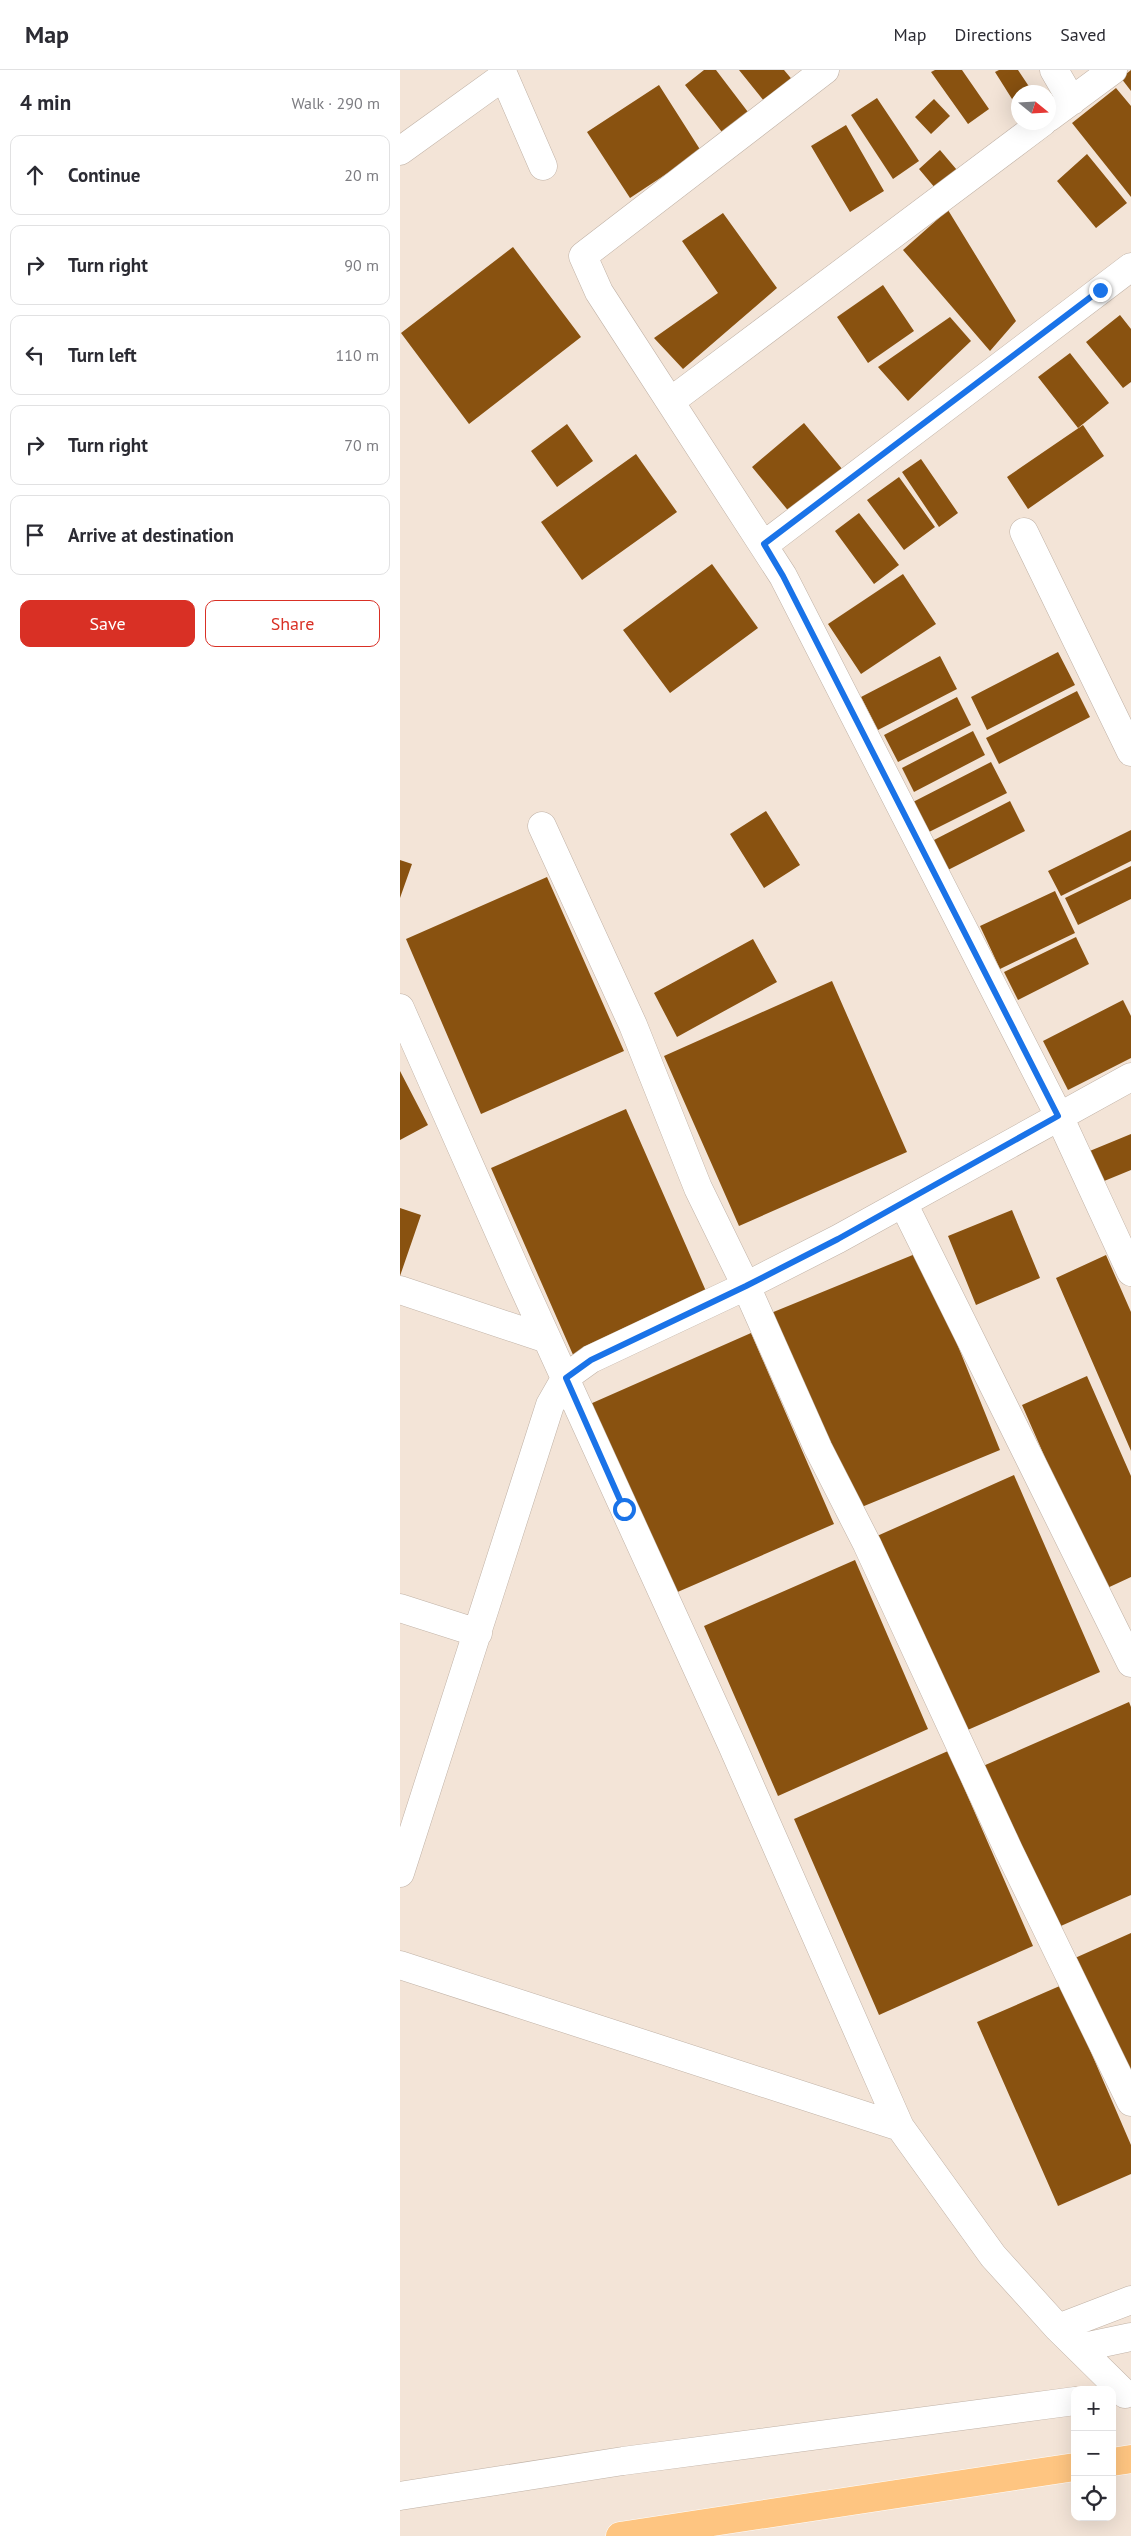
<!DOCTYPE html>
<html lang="en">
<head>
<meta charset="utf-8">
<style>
	:root { --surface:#fff; --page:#f2f2f3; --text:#2b2b33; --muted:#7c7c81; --line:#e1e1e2; --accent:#d93025 }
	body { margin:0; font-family:"PT Sans",sans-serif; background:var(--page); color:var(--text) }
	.controls { position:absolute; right:15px; bottom:15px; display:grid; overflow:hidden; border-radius:10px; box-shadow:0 5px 20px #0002 }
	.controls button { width:45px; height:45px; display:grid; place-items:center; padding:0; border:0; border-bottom:1px solid var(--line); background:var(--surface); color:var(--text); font:25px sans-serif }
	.compass { position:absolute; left:611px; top:15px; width:45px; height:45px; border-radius:50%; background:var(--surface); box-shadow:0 5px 20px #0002; rotate:108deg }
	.stop { position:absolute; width:15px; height:15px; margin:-11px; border:4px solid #1a73e8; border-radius:50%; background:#fff }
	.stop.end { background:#1a73e8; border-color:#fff; box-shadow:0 1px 5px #0008 }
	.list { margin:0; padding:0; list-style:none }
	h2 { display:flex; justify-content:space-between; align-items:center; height:65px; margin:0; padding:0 20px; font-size:21px }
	h2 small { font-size:16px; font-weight:400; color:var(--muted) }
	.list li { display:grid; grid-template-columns:32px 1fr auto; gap:15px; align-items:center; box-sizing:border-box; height:80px; margin:0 10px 10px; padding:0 10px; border:1px solid var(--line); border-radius:10px }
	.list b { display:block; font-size:19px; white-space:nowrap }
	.list em { font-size:16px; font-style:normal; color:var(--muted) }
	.actions { display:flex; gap:10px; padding:15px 20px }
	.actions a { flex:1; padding:11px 0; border:1px solid var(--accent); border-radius:10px; text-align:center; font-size:18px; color:var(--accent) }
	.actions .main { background:var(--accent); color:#fff }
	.icon { flex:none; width:28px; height:28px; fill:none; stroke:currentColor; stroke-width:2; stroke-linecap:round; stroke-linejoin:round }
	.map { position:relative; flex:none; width:731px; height:2466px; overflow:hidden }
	header { display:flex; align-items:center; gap:30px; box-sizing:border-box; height:70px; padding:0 25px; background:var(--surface); border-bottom:1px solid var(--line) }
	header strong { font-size:24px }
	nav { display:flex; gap:28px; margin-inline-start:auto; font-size:18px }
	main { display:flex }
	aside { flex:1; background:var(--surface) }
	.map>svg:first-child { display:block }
	.building { fill:#895210 }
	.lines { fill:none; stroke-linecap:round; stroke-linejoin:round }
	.minor-casing { stroke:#c0b2a6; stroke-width:29 }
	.major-casing { stroke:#fff; stroke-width:29 }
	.minor { stroke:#fff; stroke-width:28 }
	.major { stroke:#fec581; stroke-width:28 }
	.route { stroke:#1a73e8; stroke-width:6 }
</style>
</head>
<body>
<header>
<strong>Map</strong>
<nav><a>Map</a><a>Directions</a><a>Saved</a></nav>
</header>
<main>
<aside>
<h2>4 min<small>Walk · 290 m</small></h2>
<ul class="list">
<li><svg class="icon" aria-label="ahead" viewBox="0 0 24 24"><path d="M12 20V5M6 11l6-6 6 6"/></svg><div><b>Continue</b></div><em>20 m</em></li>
<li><svg class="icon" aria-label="right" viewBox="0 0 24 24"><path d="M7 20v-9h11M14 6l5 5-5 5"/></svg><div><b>Turn right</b></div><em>90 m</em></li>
<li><svg class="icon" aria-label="left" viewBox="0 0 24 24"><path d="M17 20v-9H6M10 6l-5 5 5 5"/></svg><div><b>Turn left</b></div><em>110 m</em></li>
<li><svg class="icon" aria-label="right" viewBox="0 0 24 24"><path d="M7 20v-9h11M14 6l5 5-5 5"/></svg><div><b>Turn right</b></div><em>70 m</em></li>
<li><svg class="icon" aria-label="arrive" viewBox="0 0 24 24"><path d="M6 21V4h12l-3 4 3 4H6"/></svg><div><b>Arrive at destination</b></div></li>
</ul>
<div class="actions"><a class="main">Save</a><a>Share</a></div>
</aside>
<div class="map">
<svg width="731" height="2466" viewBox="0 0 731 2466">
	<rect width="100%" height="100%" fill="#f3e4d7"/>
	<path class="building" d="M304 0H316L351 46 325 66 285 15Z
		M339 0H384L395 13 368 36Z
		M535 0H562L589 39 568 54 531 2Z
		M599 0H618L630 18 618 22 612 29 595 2Z
		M731 0V21L721 8Z
		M259 15 301 81 230 128 187 62Z
		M716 18 731 36V127L672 53Z
		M477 28 519 91 493 109 451 45Z
		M534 29 550 46 531 64 515 47Z
		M446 55 484 121 450 142 411 76Z
		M540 80 562 106 541 125 519 99Z
		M687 84 727 133 696 158 657 111Z
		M548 140 616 251 590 281 503 180Z
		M323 143 377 218 283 299 254 268 318 223 282 171Z
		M113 177 181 267 69 354 1 263Z
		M483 215 514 261 468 293 437 247Z
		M720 245 731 259V312L723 318 686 272Z
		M550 247 571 271 508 331 478 297Z
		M670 283 709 333 678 358 638 307Z
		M404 353 443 400 391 444 352 397Z
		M167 354 193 391 157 417 131 381Z
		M683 355 704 386 628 439 607 407Z
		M236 384 277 442 182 510 141 452Z
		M521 389 558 443 539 457 502 402Z
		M499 407 535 457 504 480 467 430Z
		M459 443 499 495 474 514 435 461Z
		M312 494 358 558 270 623 223 560Z
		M503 504 536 554 461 604 428 554Z
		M658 582 675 615 587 660 571 627Z
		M540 586 557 619 478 660 461 627Z
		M677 621 690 647 599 694 586 668Z
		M557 627 571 655 498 692 484 665Z
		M573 661 585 685 514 722 502 698Z
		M591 692 607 723 529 762 513 732Z
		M610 731 625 761 546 801 532 771Z
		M366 741 400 795 364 818 330 764Z
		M731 760V791L661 826 648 801Z
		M0 790 12 794 0 828Z
		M731 796V829L678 855 665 828Z
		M147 807 224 981 81 1044 6 869Z
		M655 821 675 863 600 899 580 856Z
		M676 867 689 894 618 930 604 902Z
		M353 869 377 912 277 967 254 923Z
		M432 911 507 1082 339 1156 264 986Z
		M723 930 731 946V988L668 1020 643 971Z
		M0 1001 28 1055 0 1070Z
		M226 1039 309 1228 174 1287 91 1098Z
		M731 1064V1100L692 1116 680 1085Z
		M0 1138 21 1145 0 1206Z
		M612 1140 640 1208 576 1235 548 1166Z
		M520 1182 600 1380 452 1441 371 1243Z
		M706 1185 731 1242V1381L656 1208Z
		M351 1263 434 1454 273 1524 190 1334Z
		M687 1306 731 1406V1507L703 1520 622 1335Z
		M614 1405 700 1602 563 1662 477 1466Z
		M455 1490 528 1659 378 1726 304 1556Z
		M729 1632 731 1637V1825L654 1859 583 1696Z
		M548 1681 633 1876 479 1945 394 1749Z
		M731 1863V2017L675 1888Z
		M662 1915 731 2075V2104L658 2136 577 1952Z"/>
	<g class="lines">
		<g class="minor-casing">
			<path id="minor" d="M425 0 183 186 199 222 383 506 659 1046 731 1202
				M654 0 672 31
				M648 48 713 0
				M0 81 104 6 143 96
				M271 331 643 52
				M624 462 731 682
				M364 475 731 197
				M142 756 233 955 298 1118 346 1216 418 1378 467 1474 609 1781 731 2032
				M0 938 118 1205 332 1675 500 2057 593 2186 658 2258 725 2324
				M503 1133 731 1593
				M0 1220 147 1269
				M0 1538 78 1563
				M0 1803 150 1335 166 1307 191 1289 346 1216 438 1169 731 1007
				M0 1895 500 2057
				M658 2258 731 2230
				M679 2278 731 2267
				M0 2426 223 2391 675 2331"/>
		</g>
		<g class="major-casing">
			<path id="major" d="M712 2392 731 2389
				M220 2466 675 2397"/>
		</g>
		<use href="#minor" class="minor"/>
		<use href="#major" class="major"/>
	</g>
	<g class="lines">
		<path class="route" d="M224 1439 166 1308 191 1290 346 1216 438 1169 658 1046 383 506 364 474 700 220"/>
	</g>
</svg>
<div class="controls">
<button>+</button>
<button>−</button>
<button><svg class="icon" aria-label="locate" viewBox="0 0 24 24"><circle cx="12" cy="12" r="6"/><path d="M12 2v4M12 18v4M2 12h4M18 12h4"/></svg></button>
</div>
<svg class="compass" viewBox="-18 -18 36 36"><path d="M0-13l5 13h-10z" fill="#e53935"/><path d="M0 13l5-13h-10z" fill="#7c7c81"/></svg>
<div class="stop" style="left:224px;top:1439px"></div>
<div class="stop end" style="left:700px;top:220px"></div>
</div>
</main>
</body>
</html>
